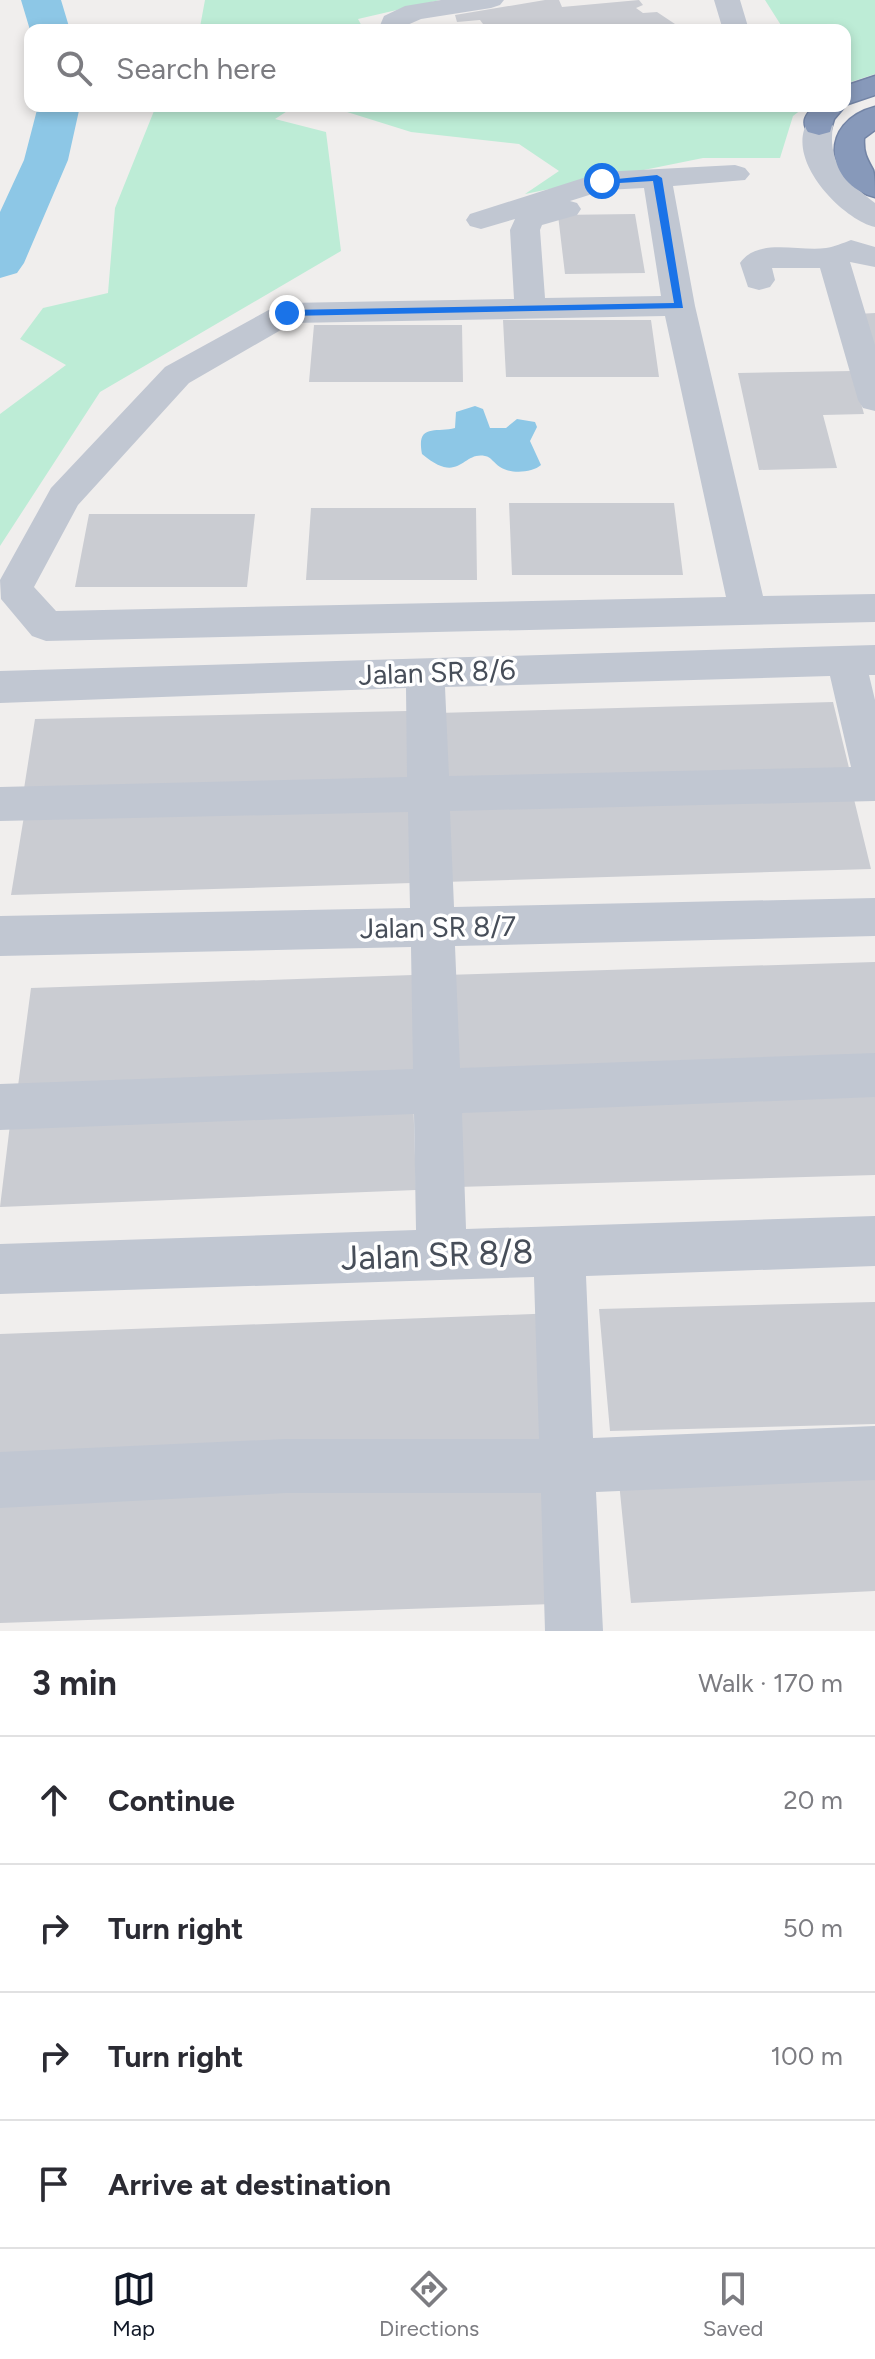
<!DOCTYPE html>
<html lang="en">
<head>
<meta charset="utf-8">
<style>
	:root { --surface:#fff; --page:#f2f2f3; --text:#2b2b33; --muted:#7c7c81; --line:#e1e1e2; --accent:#111827 }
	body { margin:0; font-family:Figtree,sans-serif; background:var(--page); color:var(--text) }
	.stop { position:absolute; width:24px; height:24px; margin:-18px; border:6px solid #1a73e8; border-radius:50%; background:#fff }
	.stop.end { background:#1a73e8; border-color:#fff; box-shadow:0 2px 8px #0008 }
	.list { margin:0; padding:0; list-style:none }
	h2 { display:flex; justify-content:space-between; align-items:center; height:104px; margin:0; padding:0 32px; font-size:34px }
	h2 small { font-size:26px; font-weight:400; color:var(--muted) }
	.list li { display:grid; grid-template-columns:52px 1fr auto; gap:24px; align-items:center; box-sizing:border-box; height:128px; padding:0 32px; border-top:2px solid var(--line) }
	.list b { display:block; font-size:30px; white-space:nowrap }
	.list em { font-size:26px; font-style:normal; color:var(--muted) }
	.icon { flex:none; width:44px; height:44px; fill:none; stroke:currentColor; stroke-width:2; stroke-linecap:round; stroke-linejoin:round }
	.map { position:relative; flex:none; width:875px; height:1631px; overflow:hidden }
	.search { position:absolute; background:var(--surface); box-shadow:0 4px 12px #0003; left:24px; right:24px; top:24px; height:88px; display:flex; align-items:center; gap:20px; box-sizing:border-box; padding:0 28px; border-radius:16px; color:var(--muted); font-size:30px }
	.sheet { height:616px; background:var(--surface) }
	nav { display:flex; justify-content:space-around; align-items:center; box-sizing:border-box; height:112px; border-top:2px solid var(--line); background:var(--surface); font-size:22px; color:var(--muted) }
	nav a { display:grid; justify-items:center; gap:4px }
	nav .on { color:var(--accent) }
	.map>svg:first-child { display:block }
	.green { fill:#bdecd6 }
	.water { fill:#8dc7e6 }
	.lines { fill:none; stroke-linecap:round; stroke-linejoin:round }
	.river { fill:#8dc7e6; fill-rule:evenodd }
	.building { fill:#caccd2 }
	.highway-casing { stroke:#7384a5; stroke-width:3 }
	.minor { fill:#c1c7d2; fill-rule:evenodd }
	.highway { fill:#8799ba; fill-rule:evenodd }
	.route { fill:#1a73e8 }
	.labels { text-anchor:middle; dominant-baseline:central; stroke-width:7; stroke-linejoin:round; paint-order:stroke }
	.street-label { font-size:28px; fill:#474e59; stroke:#fff }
	.near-street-label { font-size:34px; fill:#474e59; stroke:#fff }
</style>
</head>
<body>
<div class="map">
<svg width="875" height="1631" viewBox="0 0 875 1631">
	<rect width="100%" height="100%" fill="#f0eeed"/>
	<path class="green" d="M205 0H440L358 19 364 30H156V26L200 27Z
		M765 0H875V74L845 84V30H784Z
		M156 106H295L275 119 326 132 341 251 100 392 0 546V414L66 365 20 339 43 308 108 293 115 208Z
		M328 106H806L793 116 780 158H703L525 194 559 171 519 144 411 132Z"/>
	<path class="water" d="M475 406 483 409 490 428H506L517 419 535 422 537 427 530 441 541 465C532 473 510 474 500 467 494 463 491 457 485 456 462 451 460 486 422 454 416 423 436 433 455 428L456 412Z"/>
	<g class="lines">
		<path class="river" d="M21 0H61L70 30H30Z
			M38 106H80L68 160 24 263 17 273 0 278V212L24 160Z"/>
	</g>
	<path class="building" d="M545 0H559L562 7 639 0 643 5 636 8 643 13 657 12 684 30H476L473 26 483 24 480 20 457 22 455 15Z
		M635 214 645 273 565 274 558 215Z
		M875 313V368L857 314Z
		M503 320H651L659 377H506Z
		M314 325H462L463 382H309Z
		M852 371 864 414 823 415 837 468 759 470 738 373Z
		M509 503H674L683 575H512Z
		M311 508H476L477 580H306Z
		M89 514H255L247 587H75Z
		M833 702 850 772 440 784 437 713Z
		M407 711 409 787 23 795 35 719Z
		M852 791 871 869 443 882 440 803Z
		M409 799 412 883 11 895 25 810Z
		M875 962V1059L450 1072 445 975Z
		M413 975 417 1072 18 1086 31 988Z
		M875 1078V1175L457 1187 453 1090Z
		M413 1092 416 1190 0 1207 12 1108Z
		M875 1302V1424L610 1431 599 1309Z
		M558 1313 568 1438 0 1460V1334Z
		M875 1461V1591L631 1603 618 1472Z
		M574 1470 583 1603 0 1623V1489Z"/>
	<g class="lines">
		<g class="highway-casing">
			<path id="highway" d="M875 76V95L845 105V86Z
				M814 106H845L834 119 830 132 819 135 808 132C801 121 806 115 814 106Z
				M875 107V130L864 138C863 153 867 159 873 170 875 177 875 189 875 197 826 185 817 122 875 107Z"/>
		</g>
		<path class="minor" d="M441 0H504L500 5 491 8 421 19 405 26 404 30H378L384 16 405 6Z
			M714 0H740L749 30H723Z
			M819 117 829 120 833 126C827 163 847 182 875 203V227C840 218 783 157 809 120Z
			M735 165 745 168 750 174 745 180 673 186 695 306 763 596 875 594V622L46 641 32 636 1 599 0 580 51 488 165 367 276 306 287 303 514 299 510 230 515 219 481 229 470 226 466 220 470 214 602 172ZM644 188 661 296 545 298 540 230 542 225 577 215 581 209 577 203 570 201 605 190ZM665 316 726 597 56 611 34 587 78 505 189 383 293 323Z
			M851 240 875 247V267L850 262 875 345V411L863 408 858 400 820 268H772L775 280 770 287 759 290 748 287 740 263C758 237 799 252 826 248 834 247 843 243 851 240Z
			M875 645V675H869L875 700V801L450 811 454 907 875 898V936L455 946 460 1068 875 1053V1097L462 1113 466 1229 875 1216V1266L586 1276 593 1438 875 1426V1480L596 1492 603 1631H545L541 1493H285L0 1508V1452L285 1439H539L534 1277 0 1294V1244L416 1230 414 1114 0 1130V1084L413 1069 411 947 0 956V916L410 908 408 812 0 821V787L407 777 406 688 0 703V671ZM830 676 851 767 449 776 445 687Z"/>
		<use href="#highway" class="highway"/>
	</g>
	<path class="route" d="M657 175 662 178 683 308 287 316 282 313 287 310 674 303 653 181 602 184 597 181Z"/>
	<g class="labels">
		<g class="street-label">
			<text transform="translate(437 672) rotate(-2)">Jalan SR 8/6</text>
			<text transform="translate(438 927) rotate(-1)">Jalan SR 8/7</text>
		</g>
		<g class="near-street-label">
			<text transform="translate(437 1255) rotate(-2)">Jalan SR 8/8</text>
		</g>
	</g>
</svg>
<div class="stop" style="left:602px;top:181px"></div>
<div class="stop end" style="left:287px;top:313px"></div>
<div class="search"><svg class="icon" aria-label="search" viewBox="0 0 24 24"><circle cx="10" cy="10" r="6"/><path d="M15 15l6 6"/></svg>Search here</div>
</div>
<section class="sheet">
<h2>3 min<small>Walk · 170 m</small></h2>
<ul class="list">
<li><svg class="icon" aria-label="ahead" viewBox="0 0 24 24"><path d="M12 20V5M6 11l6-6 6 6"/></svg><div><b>Continue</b></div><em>20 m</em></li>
<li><svg class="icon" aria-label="right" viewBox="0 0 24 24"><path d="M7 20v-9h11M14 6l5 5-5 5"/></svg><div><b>Turn right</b></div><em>50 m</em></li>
<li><svg class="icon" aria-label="right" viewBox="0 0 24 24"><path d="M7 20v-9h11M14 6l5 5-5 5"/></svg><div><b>Turn right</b></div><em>100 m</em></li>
<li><svg class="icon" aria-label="arrive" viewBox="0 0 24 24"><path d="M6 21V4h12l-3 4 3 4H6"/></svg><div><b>Arrive at destination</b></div></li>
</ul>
</section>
<nav>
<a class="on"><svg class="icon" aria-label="map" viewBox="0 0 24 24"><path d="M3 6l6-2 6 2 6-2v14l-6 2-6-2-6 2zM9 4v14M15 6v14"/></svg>Map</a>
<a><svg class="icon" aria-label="directions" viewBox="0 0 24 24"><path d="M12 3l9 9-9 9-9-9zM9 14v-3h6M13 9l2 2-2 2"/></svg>Directions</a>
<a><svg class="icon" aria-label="saved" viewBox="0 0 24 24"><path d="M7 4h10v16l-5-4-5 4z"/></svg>Saved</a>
</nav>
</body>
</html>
